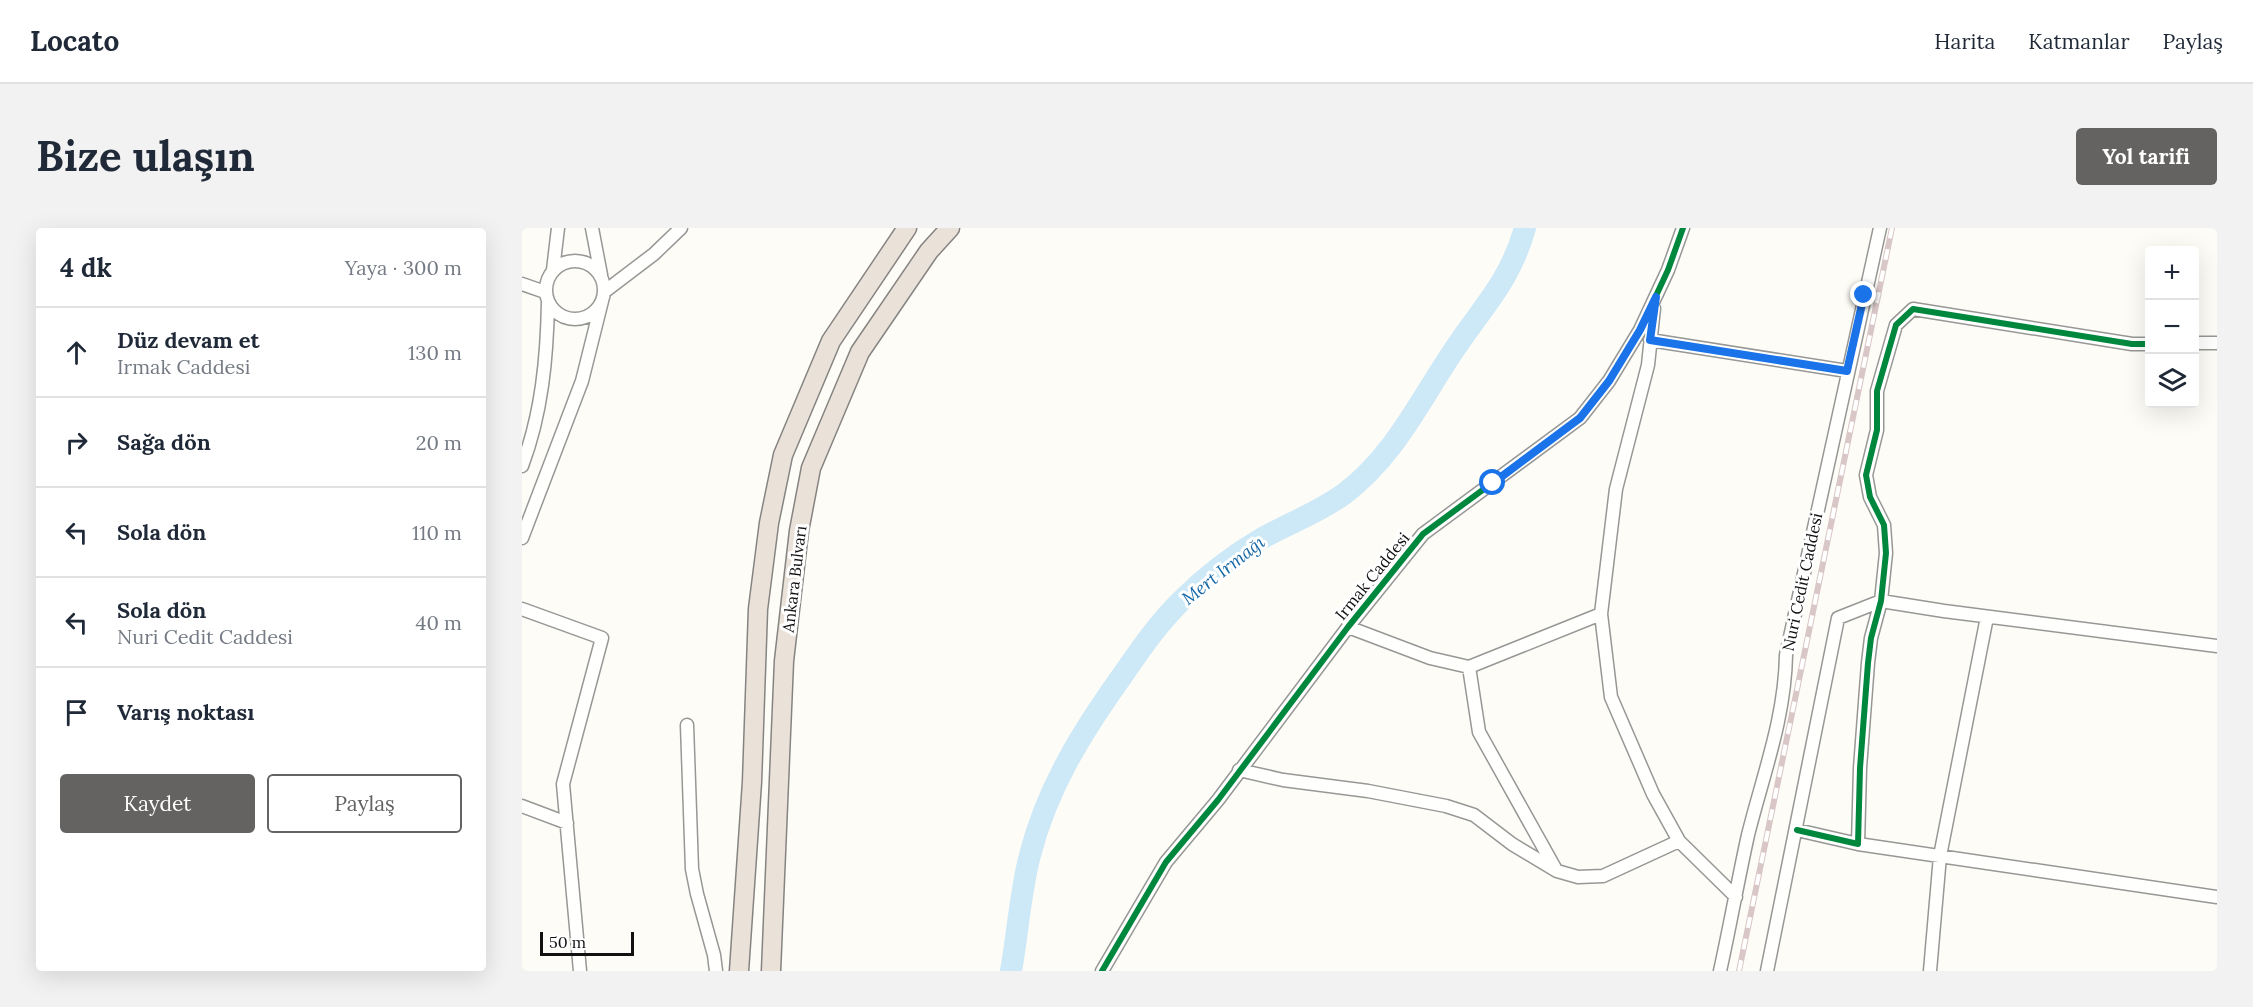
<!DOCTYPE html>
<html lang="tr">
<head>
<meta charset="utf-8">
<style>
	:root { --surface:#fff; --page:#f2f2f3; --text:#1f2937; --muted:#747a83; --line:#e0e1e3; --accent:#646362 }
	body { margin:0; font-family:Lora,serif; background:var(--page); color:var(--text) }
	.controls { position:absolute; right:18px; top:18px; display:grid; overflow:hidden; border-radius:6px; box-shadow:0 6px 24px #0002 }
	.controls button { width:54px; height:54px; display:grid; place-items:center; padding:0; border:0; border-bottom:2px solid var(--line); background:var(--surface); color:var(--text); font:30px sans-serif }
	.scale { position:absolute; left:18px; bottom:15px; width:94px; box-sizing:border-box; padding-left:6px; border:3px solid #111; border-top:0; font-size:16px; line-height:21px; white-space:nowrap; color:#111; -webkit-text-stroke:4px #fff; paint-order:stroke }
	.stop { position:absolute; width:18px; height:18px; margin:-14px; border:4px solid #1a73e8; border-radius:50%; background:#fff }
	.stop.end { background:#1a73e8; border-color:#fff; box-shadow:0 2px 6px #0008 }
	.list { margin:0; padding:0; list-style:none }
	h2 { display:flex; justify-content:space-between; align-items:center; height:78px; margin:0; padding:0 24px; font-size:26px }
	h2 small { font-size:20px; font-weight:400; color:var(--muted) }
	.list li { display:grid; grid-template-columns:39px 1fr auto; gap:18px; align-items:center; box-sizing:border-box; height:90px; padding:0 24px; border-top:2px solid var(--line) }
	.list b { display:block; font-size:22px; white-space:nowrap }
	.list p { margin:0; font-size:20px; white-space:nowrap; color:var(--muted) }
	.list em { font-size:20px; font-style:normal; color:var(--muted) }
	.actions { display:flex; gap:12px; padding:18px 24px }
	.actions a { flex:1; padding:14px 0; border:2px solid var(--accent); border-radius:6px; text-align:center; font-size:21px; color:var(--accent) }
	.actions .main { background:var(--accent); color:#fff }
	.icon { flex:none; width:33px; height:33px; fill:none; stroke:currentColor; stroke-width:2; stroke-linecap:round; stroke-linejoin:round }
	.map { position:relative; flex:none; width:1695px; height:743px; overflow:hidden; border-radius:6px }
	header { display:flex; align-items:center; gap:36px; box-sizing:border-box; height:84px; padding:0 30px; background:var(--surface); border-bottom:2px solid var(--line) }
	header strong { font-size:28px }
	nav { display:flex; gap:33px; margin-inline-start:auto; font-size:21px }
	.intro { display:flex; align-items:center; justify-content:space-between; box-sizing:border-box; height:144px; padding:0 36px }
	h1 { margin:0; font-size:42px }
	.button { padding:15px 27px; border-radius:6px; background:var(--accent); color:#fff; font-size:21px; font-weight:700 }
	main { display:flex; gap:36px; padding:0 36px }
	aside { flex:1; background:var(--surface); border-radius:6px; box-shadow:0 6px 24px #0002 }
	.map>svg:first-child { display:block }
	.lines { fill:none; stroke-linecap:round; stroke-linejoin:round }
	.river { stroke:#cde8f7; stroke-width:22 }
	.minor-casing { stroke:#979795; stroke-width:15 }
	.highway-casing { stroke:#858482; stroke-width:21 }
	.minor { stroke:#fffffe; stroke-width:12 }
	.highway { stroke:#eae1d8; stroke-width:18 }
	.rail-casing { stroke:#d9c6c7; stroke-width:6 }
	.rail { stroke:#fff; stroke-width:4; stroke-dasharray:11; stroke-linecap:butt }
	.cycleway-casing { stroke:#fff; stroke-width:10 }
	.cycleway { stroke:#00873e; stroke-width:6 }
	.route { stroke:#1a73e8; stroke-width:8 }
	.labels { text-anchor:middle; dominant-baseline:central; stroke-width:6; stroke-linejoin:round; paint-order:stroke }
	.street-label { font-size:16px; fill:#111; stroke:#fff }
	.water-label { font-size:18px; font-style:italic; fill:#1768a6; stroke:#fff }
</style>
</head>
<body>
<header>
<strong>Locato</strong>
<nav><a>Harita</a><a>Katmanlar</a><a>Paylaş</a></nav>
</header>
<div class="intro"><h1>Bize ulaşın</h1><a class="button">Yol tarifi</a></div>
<main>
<aside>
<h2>4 dk<small>Yaya · 300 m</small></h2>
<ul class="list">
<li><svg class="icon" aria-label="ahead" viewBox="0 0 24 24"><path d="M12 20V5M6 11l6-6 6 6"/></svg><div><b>Düz devam et</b><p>Irmak Caddesi</p></div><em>130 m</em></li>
<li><svg class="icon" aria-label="right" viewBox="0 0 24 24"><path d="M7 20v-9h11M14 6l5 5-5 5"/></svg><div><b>Sağa dön</b></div><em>20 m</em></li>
<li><svg class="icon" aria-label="left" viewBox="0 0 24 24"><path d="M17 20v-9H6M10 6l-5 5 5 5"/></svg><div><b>Sola dön</b></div><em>110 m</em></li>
<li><svg class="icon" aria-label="left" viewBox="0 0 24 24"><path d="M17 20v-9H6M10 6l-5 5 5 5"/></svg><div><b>Sola dön</b><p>Nuri Cedit Caddesi</p></div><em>40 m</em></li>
<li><svg class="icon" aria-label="arrive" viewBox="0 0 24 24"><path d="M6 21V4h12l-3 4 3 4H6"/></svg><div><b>Varış noktası</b></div></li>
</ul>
<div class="actions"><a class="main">Kaydet</a><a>Paylaş</a></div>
</aside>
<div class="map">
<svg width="1695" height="743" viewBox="0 0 1695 743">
	<rect width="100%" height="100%" fill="#fdfcf7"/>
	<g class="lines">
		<path class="river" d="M489 743C496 704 498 665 508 627 525 560 560 504 600 448 618 422 635 397 658 374 682 350 710 328 739 311 767 295 796 285 822 266 872 228 896 176 930 125 960 79 987 56 1003 0"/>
		<g class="minor-casing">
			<path id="minor" d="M70 0 79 47
				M24 62a29 29 0 1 1 58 0a29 29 0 1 1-58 0Z
				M31 42 36 0
				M0 56 23 64
				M82 64 132 26 159 0
				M1132 80 1126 137 1094 261 1079 386 1089 469 1131 566 1157 613 1214 669
				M1128 112 1325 143
				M1672 115H1695
				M0 238C20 185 25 129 26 74
				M0 310 60 153 80 73
				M0 381 80 410 41 556 58 743
				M826 399 908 430 947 439 1079 386
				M947 439 957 504 1034 642
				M165 497 170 641 175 666 192 727 194 743
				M717 542 761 552 846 563 924 578 952 587 990 616 1035 643 1056 649 1081 648 1157 613
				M0 578 45 595
				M1275 602 1336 616 1338 540 1346 435 1349 410 1359 373 1364 325 1362 297 1348 269 1344 247 1355 202V163L1374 97 1391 81 1610 116H1628
				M1336 616 1695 669
				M580 743 644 634 696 572 826 399 901 306 1058 190 1087 153 1118 102 1146 42 1161 0
				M1198 743C1208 698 1216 652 1226 607 1241 547 1263 490 1264 427L1358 0
				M1245 743 1316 390 1359 373 1422 383 1695 418
				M1408 743 1418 628 1465 389"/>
		</g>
		<g class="highway-casing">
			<path id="highway" d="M217 743 230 554 236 381 247 295 261 227 309 113 385 0
				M249 743 262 433 277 303 289 240 338 124 407 23 428 0"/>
		</g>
		<use href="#minor" class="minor"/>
		<use href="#highway" class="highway"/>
		<g class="rail-casing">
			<path id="rail" d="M1217 743 1370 0"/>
		</g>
		<use href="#rail" class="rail"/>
		<g class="cycleway-casing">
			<path id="cycleway" d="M1275 602 1336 616 1338 540 1346 435 1349 410 1359 373 1364 325 1362 297 1348 269 1344 247 1355 202V163L1374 97 1391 81 1610 116H1628
				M580 743 644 634 696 572 826 399 901 306 1058 190 1087 153 1118 102 1146 42 1161 0"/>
		</g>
		<use href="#cycleway" class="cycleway"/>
	</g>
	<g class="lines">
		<path class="route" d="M971 255 1058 190 1087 153 1118 102 1134 69 1128 112 1325 143 1342 67"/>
	</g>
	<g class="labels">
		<g class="street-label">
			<text transform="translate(850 348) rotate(-51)">Irmak Caddesi</text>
			<text transform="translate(272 351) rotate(-83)">Ankara Bulvarı</text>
			<text transform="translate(1280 354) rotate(-78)">Nuri Cedit Caddesi</text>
		</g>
		<g class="water-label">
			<text transform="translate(701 342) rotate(-38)">Mert Irmağı</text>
		</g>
	</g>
</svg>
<div class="controls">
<button>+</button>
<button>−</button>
<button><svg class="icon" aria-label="layers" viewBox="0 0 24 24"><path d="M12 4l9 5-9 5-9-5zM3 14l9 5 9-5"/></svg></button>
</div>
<div class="scale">50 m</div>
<div class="stop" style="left:971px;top:255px"></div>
<div class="stop end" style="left:1342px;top:67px"></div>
</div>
</main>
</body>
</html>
